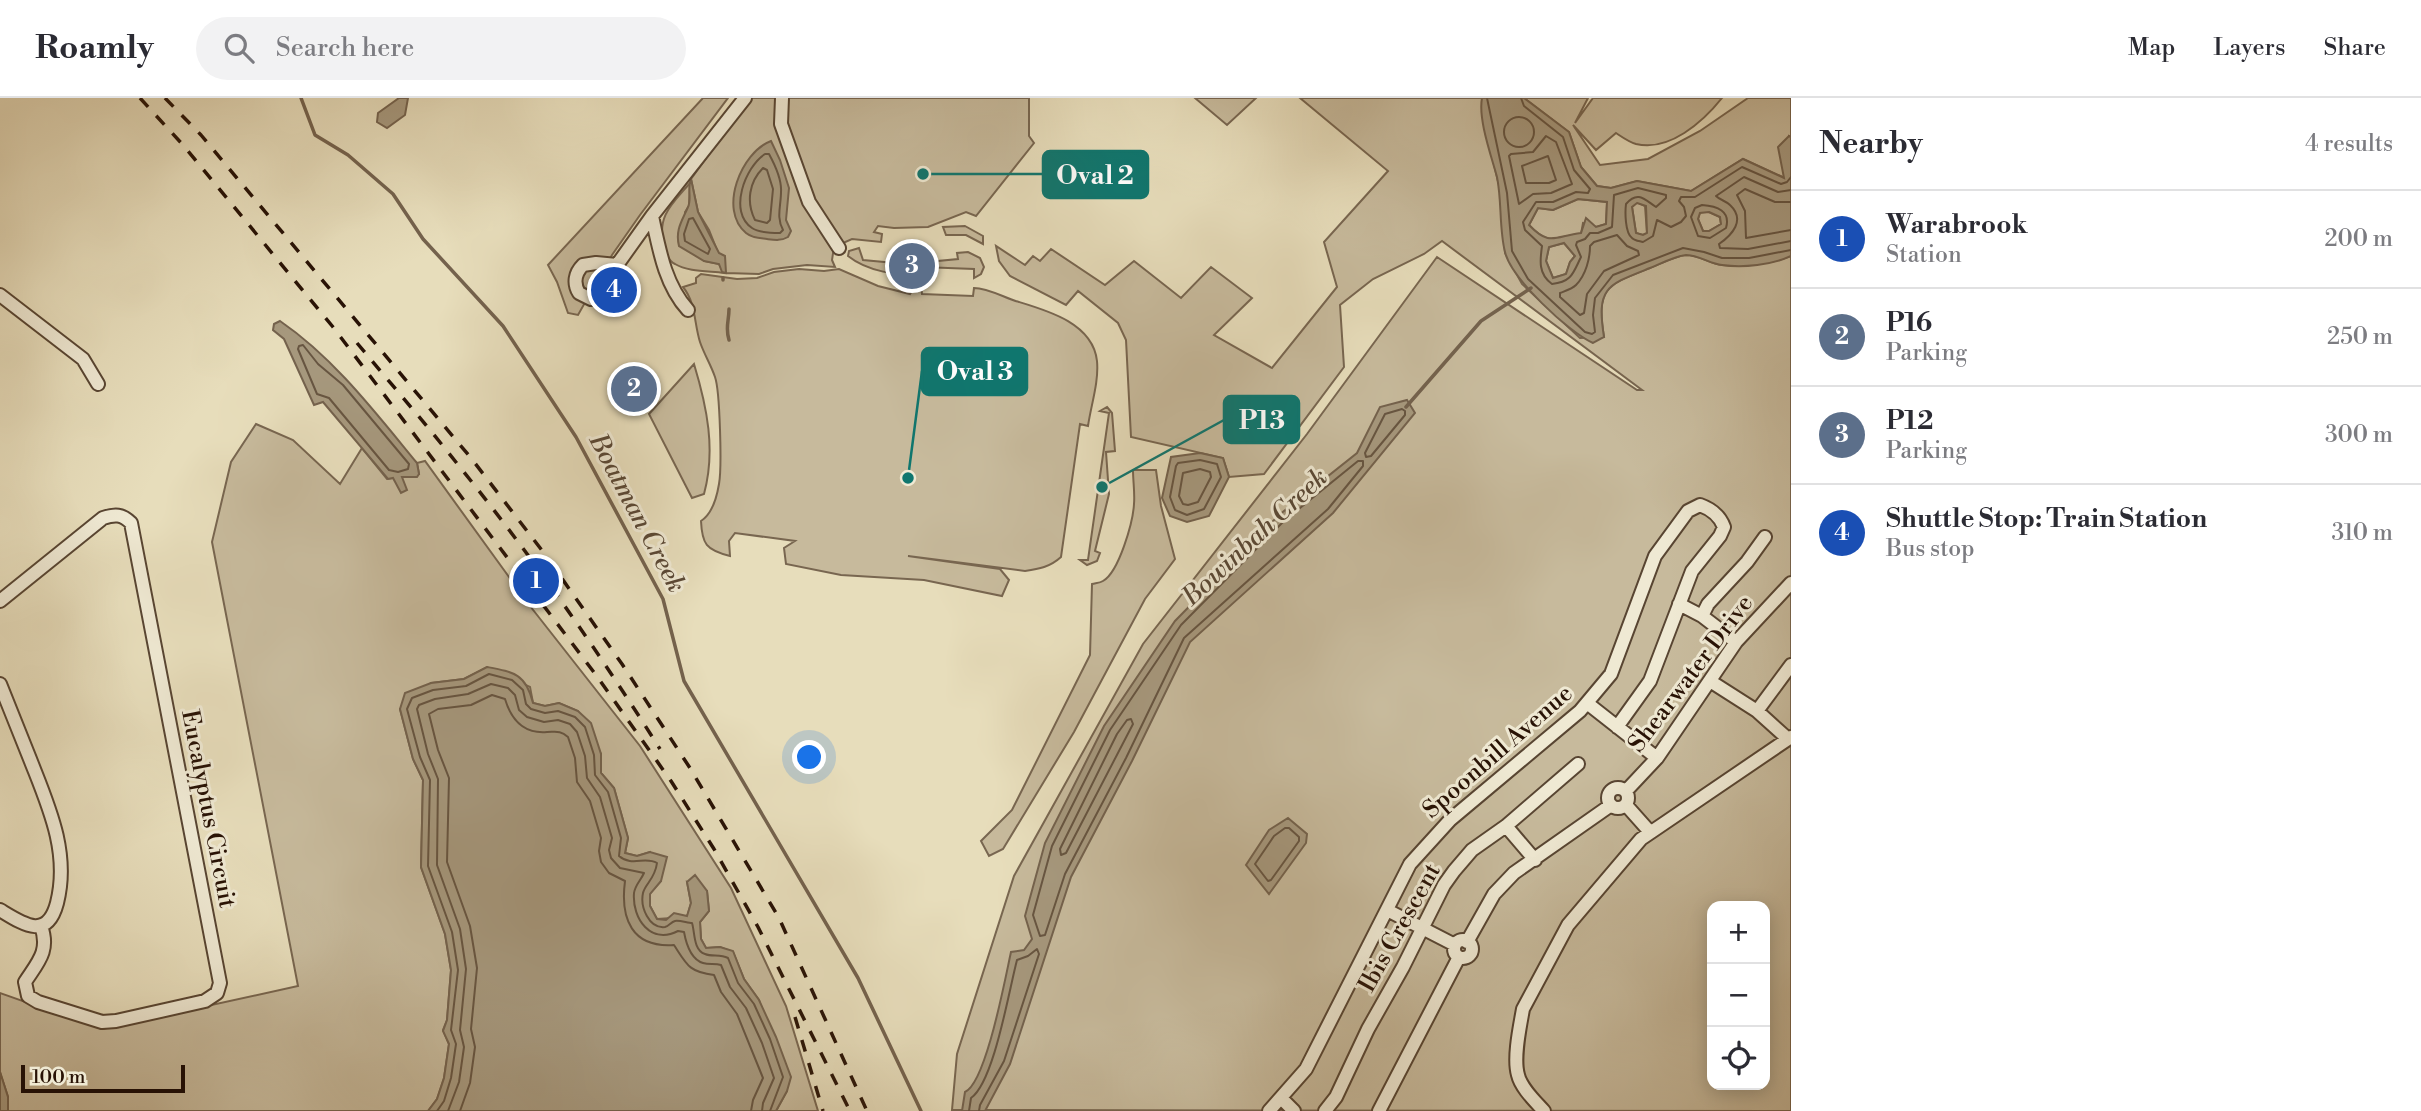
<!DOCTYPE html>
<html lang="en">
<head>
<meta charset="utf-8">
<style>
	:root { --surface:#fff; --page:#f2f2f3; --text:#2b2b33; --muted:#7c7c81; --line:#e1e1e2; --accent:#8f2418 }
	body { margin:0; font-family:"Libre Bodoni",serif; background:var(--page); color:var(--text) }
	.controls { position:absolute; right:21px; bottom:21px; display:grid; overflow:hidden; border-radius:14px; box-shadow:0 4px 18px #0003 }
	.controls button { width:63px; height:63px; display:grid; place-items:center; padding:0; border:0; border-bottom:2px solid var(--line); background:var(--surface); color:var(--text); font:35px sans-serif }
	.scale { position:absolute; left:21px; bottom:18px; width:164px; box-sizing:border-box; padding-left:7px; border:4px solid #281205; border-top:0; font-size:19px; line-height:24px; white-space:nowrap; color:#281205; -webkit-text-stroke:5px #efe9d3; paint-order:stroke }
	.you { position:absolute; left:810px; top:660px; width:24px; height:24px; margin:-18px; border:5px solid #fff; border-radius:50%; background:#1a73e8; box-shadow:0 0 0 10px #1a73e833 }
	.badge { display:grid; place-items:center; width:46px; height:46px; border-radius:50%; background:var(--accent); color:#fff; font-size:23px; font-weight:700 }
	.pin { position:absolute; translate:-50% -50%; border:4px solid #fff; box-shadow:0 2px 7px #0006 }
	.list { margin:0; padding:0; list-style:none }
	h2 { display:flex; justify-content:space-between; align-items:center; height:91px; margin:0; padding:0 28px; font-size:30px }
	h2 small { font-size:23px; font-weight:400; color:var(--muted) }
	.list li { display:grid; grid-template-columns:46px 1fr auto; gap:21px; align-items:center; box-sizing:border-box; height:98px; padding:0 28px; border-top:2px solid var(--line) }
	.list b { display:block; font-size:26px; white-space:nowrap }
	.list p { margin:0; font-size:23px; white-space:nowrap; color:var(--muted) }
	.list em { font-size:23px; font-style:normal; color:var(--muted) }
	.icon { flex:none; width:38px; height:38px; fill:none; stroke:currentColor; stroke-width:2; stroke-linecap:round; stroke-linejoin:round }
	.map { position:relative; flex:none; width:1791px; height:1013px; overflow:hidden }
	header { display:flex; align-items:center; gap:42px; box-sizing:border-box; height:98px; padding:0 35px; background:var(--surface); border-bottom:2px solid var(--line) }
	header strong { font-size:33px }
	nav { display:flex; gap:38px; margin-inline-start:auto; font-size:24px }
	.search { width:490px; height:63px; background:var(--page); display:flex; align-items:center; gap:18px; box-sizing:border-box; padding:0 24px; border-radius:38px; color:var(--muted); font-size:26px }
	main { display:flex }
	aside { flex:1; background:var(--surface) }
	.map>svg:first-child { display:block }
	.green { fill:#c7ba9c; stroke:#786650; stroke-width:2; fill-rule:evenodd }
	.water { fill:#a6987d; stroke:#74624d; stroke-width:2; fill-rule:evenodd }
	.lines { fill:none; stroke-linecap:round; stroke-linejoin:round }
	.shore { stroke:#675541; stroke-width:2 }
	.stream { stroke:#74624d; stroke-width:3.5 }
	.minor-casing { stroke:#584532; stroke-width:16 }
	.minor { stroke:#efe9d3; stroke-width:12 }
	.rail { stroke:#281205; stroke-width:3.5; stroke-dasharray:12 12; stroke-linecap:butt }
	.labels { text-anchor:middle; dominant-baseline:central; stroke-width:6; stroke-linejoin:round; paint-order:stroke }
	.street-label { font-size:24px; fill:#281205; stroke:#efe9d3 }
	.water-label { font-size:26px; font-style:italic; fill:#5a4835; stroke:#efe9d3 }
	.leader { fill:none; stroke:#0f766e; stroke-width:2.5 }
	.callout-dot { fill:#0f766e; stroke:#efe9d3; stroke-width:2.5 }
	.callout { fill:#0f766e; stroke:#0f766e; stroke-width:2.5 }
	.callout-label { font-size:26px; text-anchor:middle; font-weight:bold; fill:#fff }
</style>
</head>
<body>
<header>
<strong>Roamly</strong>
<div class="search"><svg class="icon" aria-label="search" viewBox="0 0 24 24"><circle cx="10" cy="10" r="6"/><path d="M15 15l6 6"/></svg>Search here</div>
<nav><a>Map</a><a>Layers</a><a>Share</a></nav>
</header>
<main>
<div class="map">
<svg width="1791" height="1013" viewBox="0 0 1791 1013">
	<rect width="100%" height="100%" fill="#e7ddbb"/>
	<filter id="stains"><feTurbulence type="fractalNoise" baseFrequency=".00286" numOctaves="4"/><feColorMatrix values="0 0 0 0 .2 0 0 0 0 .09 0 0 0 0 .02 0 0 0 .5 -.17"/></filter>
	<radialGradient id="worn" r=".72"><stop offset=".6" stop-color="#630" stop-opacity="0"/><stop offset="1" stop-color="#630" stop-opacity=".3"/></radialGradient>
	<path class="green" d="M703 0H728L640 117 612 157 578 217 568 215 557 184 548 167Z
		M750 0H1029V38L1034 45 976 118 966 114 928 129 894 130 878 128 874 134 882 136 881 144 852 141 834 149 832 162 835 169 807 167 773 171 759 176 726 175 709 132 698 114 691 81Z
		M1195 0H1256L1227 27Z
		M1300 0H1482L1484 25 1501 96 1505 155 1522 186 1580 240 1604 239C1596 189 1607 187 1650 170 1660 166 1675 158 1686 157 1699 157 1710 166 1722 167 1740 169 1775 165 1791 158V1013L952 1012 957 956 1014 778 1143 546 1307 336 1437 159 1637 292H1642L1442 143 1424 156 1373 181 1340 207 1344 269 1264 376 1229 379 1223 360 1131 339 1126 242 1118 225 1078 193 1066 207 1010 178 999 163 996 148 1025 167 1033 158 1040 163 1051 151 1105 187 1134 163 1181 200 1211 169 1252 200 1214 237 1272 270 1337 189 1324 144 1388 73ZM1712 808H1765V987H1712Z
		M1524 0H1588L1575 25 1593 0H1722C1703 24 1669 54 1636 46 1629 44 1622 39 1616 35L1596 52 1573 27 1600 67 1648 61 1700 33 1748 0H1791V39L1789 38 1785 80 1743 61 1691 93 1637 83 1611 90 1597 88 1581 69 1569 34Z
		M690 85 689 108 685 114 704 163 719 166 724 175C709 173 688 174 675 166 668 163 666 154 664 147 656 118 673 105 690 85Z
		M1578 101 1607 104 1606 126 1596 129 1583 125 1581 136C1555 138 1550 150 1529 127L1538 110 1553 112Z
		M1637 104 1645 108 1647 135 1643 137 1636 135 1632 109Z
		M1700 114H1709L1720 119 1721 126 1709 133H1703L1698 121Z
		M965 128 983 138V146L966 137H946L943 129Z
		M1564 145 1575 158 1570 164 1566 176 1553 180 1546 163 1549 149Z
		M859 150 863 162 906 166 958 161 957 155 968 154 980 160 984 169 981 176 974 180V171L922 169V178C897 177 868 174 848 158L849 153Z
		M799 171 824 173 839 171 878 188 910 196 915 188H921L922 196 973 198 974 190C988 190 1005 200 1019 204 1049 213 1093 226 1097 263 1099 284 1091 307 1088 328L1080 326 1061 459C1050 469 1039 471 1025 473L908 458 1000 471 1009 482 1002 498 924 482 841 477 786 466 784 450 795 443 735 435 729 443 730 458C706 452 702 446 701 423 712 416 717 398 719 386 722 370 720 293 715 279 711 267 704 256 700 244 694 225 696 205 683 189L696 185V180L701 176 737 181 757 180 774 174Z
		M694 266C707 309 716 352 704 396L692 400 649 316Z
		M1107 309 1112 315 1115 353 1106 354 1109 396 1095 453 1100 455 1097 463 1087 467 1080 462H1088L1109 315 1100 313Z
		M256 326 293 342 340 386 362 350 387 381 419 376 417 365 425 363 530 508 640 648 731 790 786 908 818 1013H776L787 993 759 902 744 881 733 854 720 849 706 850 701 841 700 824 709 813 707 793 687 784 691 805 687 819 657 821 650 808V795L661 783 650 754 637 758 625 755 628 740 614 690 601 675V656L578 613 559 605 545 608 533 605 530 589 487 569 464 581 431 585 400 611 413 661 423 682 421 769 445 836 451 872 447 922 443 932 449 946 444 980 437 1001 428 1013H8V999L0 974V895L102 931 298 888 212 444 231 364Z
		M1133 372H1156L1161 408 1175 461 1145 501 1074 634 1003 751 989 758 981 743 1012 712 1090 557 1092 486C1096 485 1100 485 1103 483 1119 474 1133 424 1134 406 1135 395 1133 383 1133 372Z"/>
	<path class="water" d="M399 0H408L405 17 387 30 377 24 378 15Z
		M1482 0H1524L1569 34 1581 69 1597 88 1611 90 1637 83 1691 93 1743 61 1784 80 1778 49 1789 38 1791 39V158C1772 167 1743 170 1722 167 1710 166 1699 157 1686 157 1675 158 1660 166 1650 170 1607 187 1596 189 1604 239L1593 245C1568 234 1511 180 1505 154 1499 131 1502 103 1497 79 1491 57 1478 21 1482 0ZM1578 101 1607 104 1606 126 1596 129 1586 120 1581 135C1555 138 1550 149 1529 127L1538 110 1553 112ZM1637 105 1646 108 1647 135 1643 137 1636 135 1632 109ZM1709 114 1720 119 1721 126 1709 133H1703L1698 121 1700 115ZM1564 145 1575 158 1570 164 1566 176 1553 180 1546 163 1549 149Z
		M771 43 780 62 789 90 786 122 791 133 788 139C781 143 775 142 767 141 759 140 752 140 746 135 718 112 741 54 771 43Z
		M691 81 698 114 719 155 725 158 726 175 722 174 719 166 704 163 679 148C675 132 682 123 688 109 692 101 687 91 691 81Z
		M280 223C334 260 375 314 417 365L419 376 417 379H402L407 392 401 395 393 380 388 381 323 304 314 307 284 241 273 232 274 226Z
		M1407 302 1415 315 1333 415 1190 544 1132 663 1071 779 1010 966 985 1013H962L965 994C986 985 1005 881 1011 854L1024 852 1032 841 1025 818 1045 745 1104 628 1175 523 1279 417 1357 355 1380 309Z
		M1200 355 1223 360 1229 379 1209 418 1187 424 1170 418 1162 400 1171 359Z
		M487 569C514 574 526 576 533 605L545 608 559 605 578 613 591 625 601 656V675L614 690 628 740 625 755 637 758 650 754 667 759 661 783 650 796V808L657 821 666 822 674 815 687 818 691 805 687 784 695 777 707 793 709 813 700 824 701 841 706 850 720 849 733 853 744 881 759 902 776 939 791 979 787 993 776 1013H428L437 1001 444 980 449 946 443 933 447 922 451 872 445 836 421 769 423 682 413 661 400 611 405 595 431 585 464 581Z
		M1288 720 1307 736 1306 745 1269 796 1246 767 1269 732Z
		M0 974 8 999V1013H0Z"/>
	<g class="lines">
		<path class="shore" d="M1487 0 1507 95 1512 153 1528 181 1585 234 1592 236 1595 234 1593 217 1595 200 1613 177 1683 150 1704 154 1722 160H1749L1791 152
			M1521 0 1524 8 1563 39 1574 72 1590 91 1588 95 1576 94 1553 104H1536L1523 124 1525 132 1542 148C1540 162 1538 176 1552 186 1572 184 1573 175 1581 159L1576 147 1577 144 1585 141 1590 135H1598L1612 129 1614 97 1638 90 1666 97V100L1656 109C1645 102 1638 92 1626 106 1625 114 1625 135 1632 140 1635 143 1640 143 1643 144L1653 138 1657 122 1671 129 1681 124 1686 118 1684 109 1679 103 1681 99H1695L1742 69 1781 86 1787 84 1791 79
			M1504 34a15 15 0 1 1 30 0a15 15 0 1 1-30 0Z
			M1546 38 1556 44 1572 86 1551 95 1533 96 1519 106 1509 58 1511 56 1533 54Z
			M765 56H769C775 67 782 81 781 94 781 108 776 119 783 132L780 135C772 135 759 135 752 130 728 114 745 69 765 56Z
			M1548 58 1556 82 1549 85H1526L1522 68Z
			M763 70 767 72 773 91 770 122 767 125 755 122C746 104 749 84 763 70Z
			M1791 92 1778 94 1744 79 1716 98C1720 102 1726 103 1730 107 1746 122 1732 137 1719 146L1720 150 1748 151 1791 143
			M1791 104H1775L1745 91 1737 97 1745 113 1746 140 1791 132
			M1702 107C1717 108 1731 113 1726 130L1710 140 1698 138 1691 119 1695 110Z
			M693 120 710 151 708 156 685 143 684 136 689 121Z
			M1617 137 1627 148 1638 153 1639 157 1604 173 1587 196 1584 215 1580 217 1560 199V195C1565 193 1572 191 1576 187 1586 177 1590 160 1590 148L1594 144Z
			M303 247 318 266 343 287 409 366 408 371 398 374 389 372 329 300 317 296 298 251 299 248Z
			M1402 311 1405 313V317L1371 358 1366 359 1365 355 1385 316Z
			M1200 362 1217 366 1221 379 1204 411 1187 417 1175 412 1170 399 1176 368 1178 365Z
			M1358 363H1363V368L1328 411 1184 540 1126 660 1065 776 1045 837 1040 838 1033 817 1052 748 1110 632 1181 527 1284 423Z
			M1200 371 1210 374 1211 379 1198 404 1188 407 1183 406 1179 398 1183 375Z
			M1131 621 1133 626 1066 755 1061 757 1060 751 1117 636 1127 622Z
			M1285 730H1289L1299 739V743L1271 782 1268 783 1255 766 1274 738Z
			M437 1013 444 1003 451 980 456 946 451 932 458 872 452 834 428 768 430 682 420 659 407 611 412 600 433 592 466 588 489 576 512 582 523 592 526 606 531 611 545 615 558 613 575 619 585 629 594 657 595 677 608 694 621 740 619 758C632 769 645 758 657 765 655 781 645 786 643 795 640 809 649 831 665 829 669 828 671 824 675 823 679 822 688 825 692 825 695 834 693 852 705 856 712 859 720 856 728 860L738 885 754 906 770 941 783 979 770 1013
			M448 1013 459 984 464 949 460 932 466 871 460 831 437 767 438 681 428 656 417 611 419 607 435 601 468 596 491 586 508 590 515 597 519 612 527 619 544 624 558 622 570 626 577 634 585 658 587 680 600 699 612 740 609 752 611 760 620 770 644 775C641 782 635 787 634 795 632 821 651 847 678 833L684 834C686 845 690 861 703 865 709 867 715 865 721 867L730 889 746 910 762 945 774 980 763 1005 762 1013
			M460 1013 470 985 475 949 471 931 477 870 470 828 447 764 449 680 438 652 429 616 438 611 471 607 492 597 505 601C511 621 523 636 547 634 556 634 560 632 568 639L575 660 577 684 590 703 601 740 599 753 601 764 609 775 625 783C620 821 632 850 674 847 687 867 689 874 714 877L721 894 737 916 763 980 753 1002 751 1013
			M969 1013 971 1000C994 984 1009 892 1017 862L1028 858 1037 851 1039 856 1004 963 980 1007 979 1013"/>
		<path class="stream" d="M301 0 315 37 348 57 393 96 423 141 503 228 576 339 663 501 684 583 858 880 921 1013
			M723 182V180
			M729 242C725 230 729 223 729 211
			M1406 309 1481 223 1531 190"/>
		<g class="minor-casing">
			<path id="minor" d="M782 0 781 26 809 104 839 150
				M652 118C659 151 665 187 688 212
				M617 167 596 165 583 167C575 175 573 185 579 195L591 201 601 197 617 167 652 118 745 0
				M0 197 83 261 98 286
				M0 503 103 420C115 416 122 416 131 425L220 885 217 895 205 903 116 923 102 924 38 904 28 898 25 884C38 864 50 853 41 828
				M1679 506 1702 518 1736 544
				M1702 518 1708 506 1747 464 1765 439
				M1710 583 1757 613 1788 641
				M0 586C10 611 20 636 30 661 48 707 70 754 57 805 47 843 23 826 0 812
				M1587 605 1657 660
				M1757 613 1791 567
				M1608 700a10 10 0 1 1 20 0a10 10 0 1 1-20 0Z
				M1626 693 1657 660 1736 544 1791 485
				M1626 707 1650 734
				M1506 728 1535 762
				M1387 812 1455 847
				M1454 851a9 9 0 1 1 18 0a9 9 0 1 1-18 0Z
				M1467 844 1494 796 1514 775 1611 707
				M1282 1001 1294 1013
				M1269 1013 1306 971 1410 766 1450 722 1580 613 1611 576 1655 458 1688 413 1700 407C1711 411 1720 418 1724 429L1720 438 1692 473 1650 583 1617 629
				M1325 1013 1336 999 1368 931 1403 869 1444 787 1454 773 1472 752 1506 728 1578 666
				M1379 1013 1459 859
				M1544 1013C1535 1003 1521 990 1518 977 1513 960 1520 928 1523 911L1568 827 1641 741 1791 639"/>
		</g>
		<use href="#minor" class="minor"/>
		<path class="rail" d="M140 0 183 47 333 229 596 577 671 683 714 751 758 829 850 1013
			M165 0 201 37 471 360 544 455 622 566 690 670 779 820 867 1013
			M357 245C391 286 426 326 459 368 532 458 598 553 660 651
			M795 919 823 1013"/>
	</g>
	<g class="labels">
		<g class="street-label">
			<text transform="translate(1691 576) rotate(-53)">Shearwater Drive</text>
			<text transform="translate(1498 654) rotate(-41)">Spoonbill Avenue</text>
			<text transform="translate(208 711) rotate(79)">Eucalyptus Circuit</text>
			<text transform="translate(1400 830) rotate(-61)">Ibis Crescent</text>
		</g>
		<g class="water-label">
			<text transform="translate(637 415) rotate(62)">Boatman Creek</text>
			<text transform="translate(1255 439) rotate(-43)">Bowinbah Creek</text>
		</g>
	</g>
	<path class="leader" d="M923 76L1043 76M908 380L922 273M1102 389L1224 322"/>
	<g class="callout-dot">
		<circle cx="923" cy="76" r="7"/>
		<circle cx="908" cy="380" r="7"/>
		<circle cx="1102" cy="389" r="7"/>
	</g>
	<g class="callout">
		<rect x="1043" y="53" width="105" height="47" rx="7"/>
		<rect x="922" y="250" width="105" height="47" rx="7"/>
		<rect x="1224" y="298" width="75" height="47" rx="7"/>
	</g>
	<g class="callout-label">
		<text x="1095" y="86">Oval 2</text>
		<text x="975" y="282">Oval 3</text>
		<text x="1262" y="331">P13</text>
	</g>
	<rect width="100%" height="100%" filter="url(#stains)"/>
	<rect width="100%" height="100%" fill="url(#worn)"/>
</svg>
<div class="controls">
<button>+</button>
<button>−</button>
<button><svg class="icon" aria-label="locate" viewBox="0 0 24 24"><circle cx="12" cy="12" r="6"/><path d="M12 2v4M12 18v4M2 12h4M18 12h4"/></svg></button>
</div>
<div class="scale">100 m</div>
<div class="you"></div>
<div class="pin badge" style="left:536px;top:483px;background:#1a4fb4">1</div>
<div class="pin badge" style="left:634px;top:291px;background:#5c6f8a">2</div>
<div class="pin badge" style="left:912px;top:168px;background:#5c6f8a">3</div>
<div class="pin badge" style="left:614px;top:192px;background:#1a4fb4">4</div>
</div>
<aside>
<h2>Nearby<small>4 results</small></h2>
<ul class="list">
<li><span class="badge" style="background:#1a4fb4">1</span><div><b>Warabrook</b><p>Station</p></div><em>200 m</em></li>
<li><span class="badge" style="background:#5c6f8a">2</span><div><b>P16</b><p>Parking</p></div><em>250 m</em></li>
<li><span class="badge" style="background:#5c6f8a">3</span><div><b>P12</b><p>Parking</p></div><em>300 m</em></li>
<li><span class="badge" style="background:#1a4fb4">4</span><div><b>Shuttle Stop: Train Station</b><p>Bus stop</p></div><em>310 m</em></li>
</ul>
</aside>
</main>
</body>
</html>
